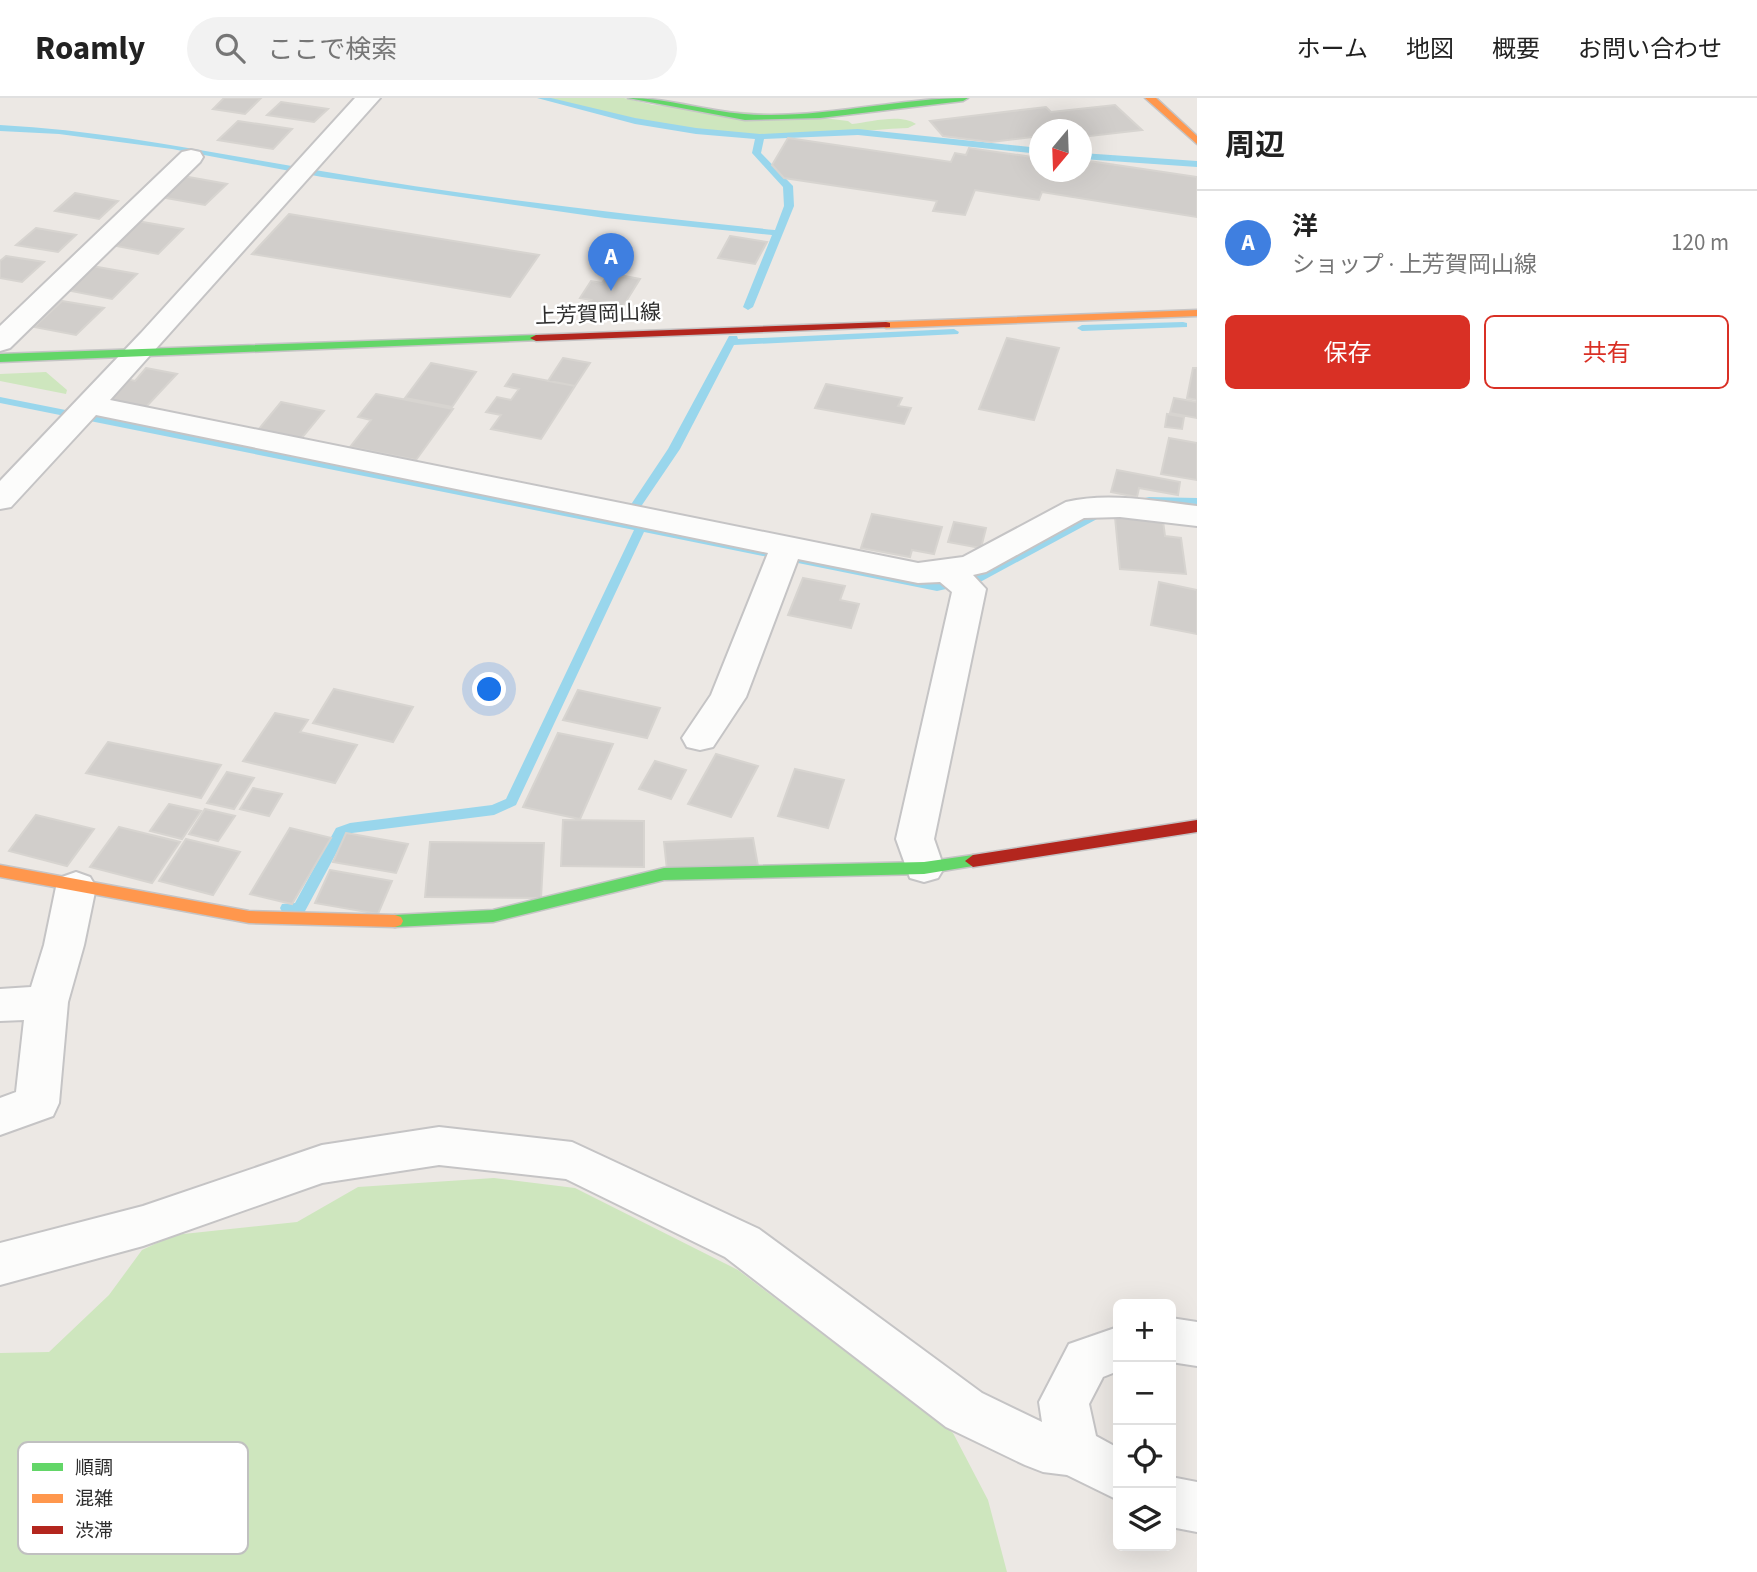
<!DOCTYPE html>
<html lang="ja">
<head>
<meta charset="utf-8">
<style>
	:root { --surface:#fff; --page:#f2f2f2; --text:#222; --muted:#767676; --line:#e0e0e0; --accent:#d93025 }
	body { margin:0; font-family:"Source Sans 3","Noto Sans JP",sans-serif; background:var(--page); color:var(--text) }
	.controls { position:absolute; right:21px; bottom:21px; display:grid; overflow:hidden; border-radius:10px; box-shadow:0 7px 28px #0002 }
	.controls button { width:63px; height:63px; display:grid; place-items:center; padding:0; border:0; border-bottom:2px solid var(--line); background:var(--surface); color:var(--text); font:35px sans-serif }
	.compass { position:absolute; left:1029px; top:21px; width:63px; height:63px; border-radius:50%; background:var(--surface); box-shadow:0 7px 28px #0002; rotate:199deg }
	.you { position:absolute; left:490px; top:592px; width:24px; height:24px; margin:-18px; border:5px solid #fff; border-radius:50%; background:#1a73e8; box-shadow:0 0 0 10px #1a73e833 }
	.badge { display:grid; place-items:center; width:46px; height:46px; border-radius:50%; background:var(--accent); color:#fff; font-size:23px; font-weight:700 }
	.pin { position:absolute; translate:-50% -58px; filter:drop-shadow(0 2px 4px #0008) }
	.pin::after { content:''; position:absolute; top:37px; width:24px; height:21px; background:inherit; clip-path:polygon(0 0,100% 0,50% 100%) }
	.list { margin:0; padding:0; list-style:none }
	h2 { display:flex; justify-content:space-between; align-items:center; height:91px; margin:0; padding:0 28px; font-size:30px }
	h2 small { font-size:23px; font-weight:400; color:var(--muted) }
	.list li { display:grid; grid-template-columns:46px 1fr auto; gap:21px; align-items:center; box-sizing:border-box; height:105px; padding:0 28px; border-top:2px solid var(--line) }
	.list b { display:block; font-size:26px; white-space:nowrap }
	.list p { margin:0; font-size:23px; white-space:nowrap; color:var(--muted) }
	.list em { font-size:23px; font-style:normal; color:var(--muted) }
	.actions { display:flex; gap:14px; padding:21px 28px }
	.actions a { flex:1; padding:16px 0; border:2px solid var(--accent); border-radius:10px; text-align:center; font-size:24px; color:var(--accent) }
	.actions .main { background:var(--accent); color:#fff }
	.icon { flex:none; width:38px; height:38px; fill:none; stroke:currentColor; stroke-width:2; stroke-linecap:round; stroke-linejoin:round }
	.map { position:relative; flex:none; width:1197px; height:1474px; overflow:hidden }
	header { display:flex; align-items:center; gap:42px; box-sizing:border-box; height:98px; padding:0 35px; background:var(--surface); border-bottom:2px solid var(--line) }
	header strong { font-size:33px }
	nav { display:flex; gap:38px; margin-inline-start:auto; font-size:24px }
	.search { width:490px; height:63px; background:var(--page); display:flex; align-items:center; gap:18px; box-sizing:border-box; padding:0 24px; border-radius:38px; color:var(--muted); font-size:26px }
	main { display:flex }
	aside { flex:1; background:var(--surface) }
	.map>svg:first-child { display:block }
	.green { fill:#cee6be }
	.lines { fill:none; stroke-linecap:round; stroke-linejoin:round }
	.stream { fill:#99d6ec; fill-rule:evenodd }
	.building { fill:#d1cecb; stroke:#d7d4d0; stroke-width:2 }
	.street-casing { stroke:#c5c4c5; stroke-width:4 }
	.fast-casing { stroke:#c5c4c5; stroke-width:3 }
	.slow-casing { stroke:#c5c4c5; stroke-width:3 }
	.jam-casing { stroke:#c5c4c5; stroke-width:3 }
	.street { fill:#fcfcfb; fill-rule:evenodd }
	.fast { fill:#63d668; fill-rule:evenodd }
	.slow { fill:#ff974d; fill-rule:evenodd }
	.jam { fill:#b3261e; fill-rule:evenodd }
	.labels { text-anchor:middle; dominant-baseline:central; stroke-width:5; stroke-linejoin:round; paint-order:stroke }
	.far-street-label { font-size:21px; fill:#2e2e2e; stroke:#fff }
	.key { fill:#fff; stroke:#c0c0c0; stroke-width:2 }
	.key-label { font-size:19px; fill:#2e2e2e }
</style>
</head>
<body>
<header>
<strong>Roamly</strong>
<div class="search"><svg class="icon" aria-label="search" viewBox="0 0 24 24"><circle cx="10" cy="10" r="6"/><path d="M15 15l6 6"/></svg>ここで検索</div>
<nav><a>ホーム</a><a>地図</a><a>概要</a><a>お問い合わせ</a></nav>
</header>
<main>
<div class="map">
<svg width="1197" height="1474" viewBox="0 0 1197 1474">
	<rect width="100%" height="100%" fill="#ece8e4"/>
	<path class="green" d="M549 0H624L653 7 823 20 848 23 852 26C870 24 901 15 916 26L908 30C859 32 809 39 759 37 688 35 618 17 549 0Z
		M46 274 67 292 66 296 0 283V276Z
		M494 1080 575 1090 738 1172 953 1335 988 1402 1007 1474H0V1255L49 1254 109 1197 142 1152 174 1137 297 1124 358 1089Z"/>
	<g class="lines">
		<path class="stream" d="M537 0H551L635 20 696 30 760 36 858 31 1040 50V56L858 37 764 41 761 55 793 88 794 108 753 209 748 212 743 209 772 137 605 120 322 79 172 51 59 36 0 33V27C111 33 212 55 321 73 471 99 623 116 775 132L784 108 783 89 752 55 755 41 696 36 635 26Z
			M1082 55 1197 63V69L1082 61Z
			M1183 224 1187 225V229L1082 233 1077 230 1082 227Z
			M954 231 959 234 958 236 734 247 680 351 640 410H632L630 408 668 351 729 238H737L738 241Z
			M0 299 937 485 974 477 1087 419 1091 418 1097 421 982 483 937 493 644 434 516 707 494 717 352 735 346 737 304 815 299 816 282 814 280 810 282 806 295 805 336 730 350 725 492 707 506 701 634 432 0 305Z
			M1149 399 1197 400V406L1145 404V400Z"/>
	</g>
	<path class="building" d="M224 0H261L245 16 213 11Z
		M281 4 328 11 314 24 267 17Z
		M1115 7 1142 32 1082 39V32H1040V38L991 44 943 38 930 23 1046 9 1051 14Z
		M238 23 292 31 273 51 218 42Z
		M788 40 951 64 955 55 966 57 969 50 1040 60V74H1082V62L1197 79V119L1042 94 1039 102 975 92 965 117 933 113 937 103 784 80 772 67Z
		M183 78 227 86 205 107 161 99Z
		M75 95 118 103 99 121 55 113Z
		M289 116 539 157 510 199 252 156Z
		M137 123 183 131 158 156 111 147Z
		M36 130 76 137 58 154 16 147Z
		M730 138 767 144 755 166 718 160Z
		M6 158 44 164 22 184 0 180V163Z
		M92 168 137 176 112 201 66 192Z
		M609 175 640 181 622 210 589 204 591 202 580 200 591 183 602 185Z
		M62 203 104 210 76 237 34 229Z
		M1007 240 1059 250 1034 322 979 311Z
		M563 260 590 265 575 288 548 283Z
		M431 265 476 274 452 309 405 300Z
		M146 270 177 276 146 309 103 301 123 280 135 283Z
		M1193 270H1197V302L1187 300Z
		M513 276 575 288 541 341 491 331 501 317 486 314 497 299 511 302 519 291 505 288Z
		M826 286 902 300 898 308 911 310 904 326 815 310Z
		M376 296 453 311 416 362 350 349 371 322 358 319Z
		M1174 300 1197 304V320L1170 315Z
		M281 304 324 313 301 341 258 332Z
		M1167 316 1184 319 1182 331 1165 329Z
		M1169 340 1197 345V382L1161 376Z
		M1117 372 1180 384 1178 397 1139 390 1137 399 1111 394Z
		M872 416 942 429 934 456 912 452 910 459 861 450Z
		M1115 419 1163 423 1165 438 1181 440 1186 476 1120 471Z
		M954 424 986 430 981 450 948 444Z
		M803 480 845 488 840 502 859 506 851 530 788 517Z
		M1159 484 1197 492V536L1151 527Z
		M334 591 413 609 393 644 313 625Z
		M578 592 660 610 647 640 563 622Z
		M275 615 308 622 300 634 357 647 335 685 243 663Z
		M558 635 613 646 580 721 523 709Z
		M108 644 221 667 201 700 86 675Z
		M716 656 758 668 731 719 688 706Z
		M655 663 686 672 671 701 639 691Z
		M795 671 844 682 828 730 778 718Z
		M227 674 254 680 234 711 207 705Z
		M253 690 282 696 269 718 240 711Z
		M169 706 201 713 182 741 150 733Z
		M205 711 235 718 218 743 189 736Z
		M36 717 94 731 67 768 9 753Z
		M563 722 644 723V769L561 768Z
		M119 729 180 744 152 785 90 769Z
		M290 730 331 740 292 806 250 796Z
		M346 735 408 746 396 775 333 764Z
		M753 740 758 768 667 772 664 744Z
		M186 741 240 754 213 797 159 783Z
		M430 744 544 745 541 800 425 799Z
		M330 772 392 783 378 816 315 805Z"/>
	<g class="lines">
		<g class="street-casing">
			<path id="street" d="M355 0H380L110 302 918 465 963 459 1066 404C1108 394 1154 403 1197 408V428L1120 419 1084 420 986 474 973 477 986 491 934 741 944 770 938 780 924 784 910 780 896 741 952 494 940 484 918 485 798 461 746 599 713 649 700 652 687 649 682 640 711 597 768 455 96 317 11 409 0 411V383L141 235Z
				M191 52 200 54 203 59 200 64 10 250 0 253V228L182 54Z
				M76 774 90 779 96 789 84 847 68 904 59 1005 53 1018 0 1037V1000L16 994 24 922 0 923V891L31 889 44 847 56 789 62 779Z
				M439 1029 572 1044 759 1131 982 1295 1042 1324 1039 1304 1069 1246 1118 1229V1273L1103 1279 1089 1306 1096 1338 1118 1350V1402L1067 1377 1043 1374 1025 1367 946 1329 725 1159 566 1081 439 1067 322 1085 143 1148 0 1187V1145L143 1108 322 1047Z
				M1171 1220 1197 1224V1268L1171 1264Z
				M1171 1379 1197 1384V1434L1171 1429Z"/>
		</g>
		<g class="fast-casing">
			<path id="fast" d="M628 0C668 0 705 13 744 16 819 22 893 0 968 0L963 3 820 20 745 22Z
				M536 237 542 240 540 242 0 264V256Z
				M973 757 979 759 981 763 979 767 924 776 664 782 493 824 395 829 389 827 387 823 389 819 395 817 493 812 664 770 924 764Z"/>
		</g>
		<g class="slow-casing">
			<path id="slow" d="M1145 0H1156L1197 38V46Z
				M1197 212V218L886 230 880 227 886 224Z
				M0 767 249 813 395 817 401 819 403 823 401 827 395 829 249 825 0 779Z"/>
		</g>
		<g class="jam-casing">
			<path id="jam" d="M886 224 890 225V229L536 243 530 240 536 237Z
				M1197 722V734L973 769 965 763 973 757Z"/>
		</g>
		<use href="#street" class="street"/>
		<use href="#fast" class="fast"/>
		<use href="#slow" class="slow"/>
		<use href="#jam" class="jam"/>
	</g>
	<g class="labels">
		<g class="far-street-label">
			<text transform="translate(598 216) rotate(-2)">上芳賀岡山線</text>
		</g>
	</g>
	<rect x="18" y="1344" width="230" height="112" rx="10" class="key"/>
	<rect x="32" y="1365" width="31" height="8" fill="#63d668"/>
	<rect x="32" y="1396" width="31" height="9" fill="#ff974d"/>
	<rect x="32" y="1428" width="31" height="8" fill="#b3261e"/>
	<g class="key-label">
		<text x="75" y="1376">順調</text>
		<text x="75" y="1407">混雑</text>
		<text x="75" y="1439">渋滞</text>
	</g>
</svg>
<div class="controls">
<button>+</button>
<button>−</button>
<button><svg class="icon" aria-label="locate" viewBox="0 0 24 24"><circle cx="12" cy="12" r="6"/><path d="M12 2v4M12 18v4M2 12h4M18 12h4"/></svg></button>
<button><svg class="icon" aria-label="layers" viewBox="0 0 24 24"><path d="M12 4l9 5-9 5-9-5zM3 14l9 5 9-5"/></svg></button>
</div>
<svg class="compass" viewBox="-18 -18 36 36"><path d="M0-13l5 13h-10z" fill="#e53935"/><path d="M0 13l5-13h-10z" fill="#767676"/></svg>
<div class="you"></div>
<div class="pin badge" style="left:611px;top:193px;background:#3f7fe0">A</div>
</div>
<aside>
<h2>周辺<small></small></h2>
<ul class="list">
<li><span class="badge" style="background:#3f7fe0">A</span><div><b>洋</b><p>ショップ · 上芳賀岡山線</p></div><em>120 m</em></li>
</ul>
<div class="actions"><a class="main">保存</a><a>共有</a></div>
</aside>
</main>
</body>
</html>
